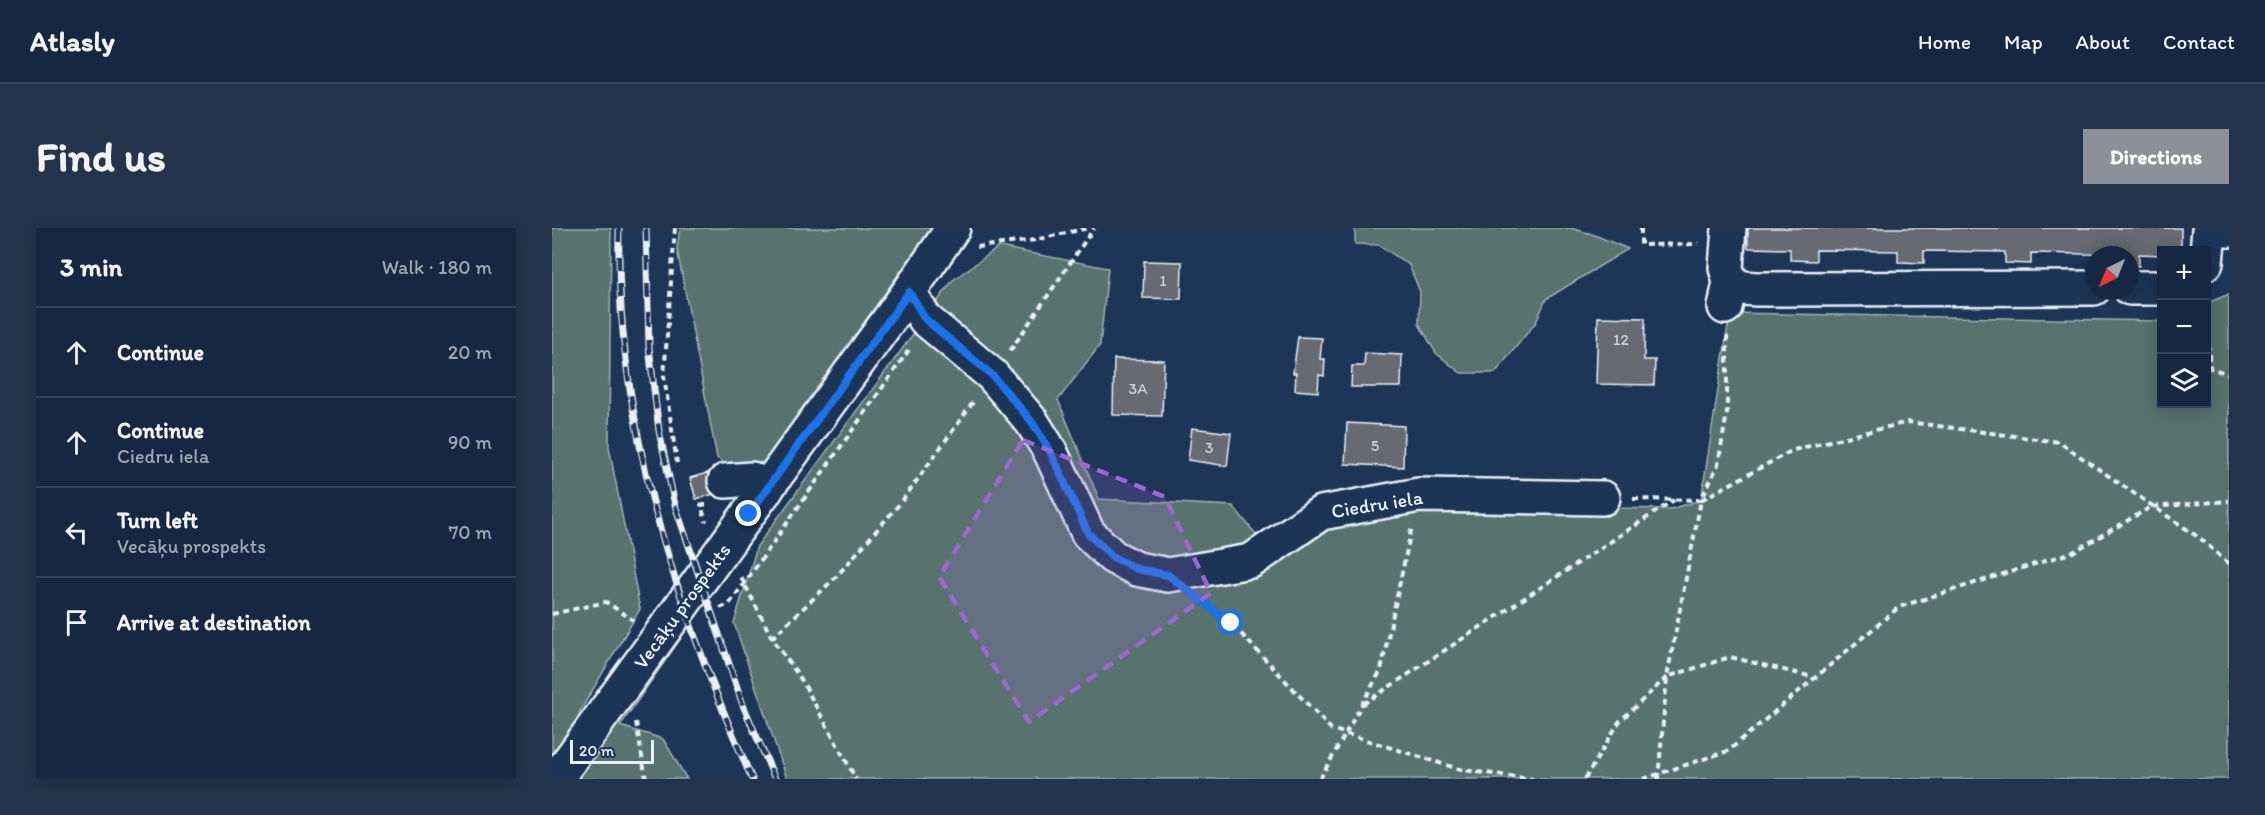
<!DOCTYPE html>
<html lang="en">
<head>
<meta charset="utf-8">
<style>
	:root { --surface:#162841; --page:#23344c; --text:#f1f3f6; --muted:#9ea6b1; --line:#35445a; --accent:#8c9099 }
	body { margin:0; font-family:Itim,sans-serif; background:var(--page); color:var(--text) }
	.controls { position:absolute; right:18px; top:18px; display:grid; overflow:hidden; border-radius:0px; box-shadow:0 3px 15px #0003 }
	.controls button { width:54px; height:54px; display:grid; place-items:center; padding:0; border:0; border-bottom:2px solid var(--line); background:var(--surface); color:var(--text); font:30px sans-serif }
	.compass { position:absolute; left:1533px; top:18px; width:54px; height:54px; border-radius:50%; background:var(--surface); box-shadow:0 3px 15px #0003; rotate:223deg }
	.scale { position:absolute; left:18px; bottom:15px; width:84px; box-sizing:border-box; padding-left:6px; border:3px solid #e8f1f8; border-top:0; font-size:16px; line-height:21px; white-space:nowrap; color:#e8f1f8; -webkit-text-stroke:4px #1d3557; paint-order:stroke }
	.stop { position:absolute; width:18px; height:18px; margin:-14px; border:4px solid #1a73e8; border-radius:50%; background:#fff }
	.stop.end { background:#1a73e8; border-color:#fff; box-shadow:0 2px 6px #0008 }
	.list { margin:0; padding:0; list-style:none }
	h2 { display:flex; justify-content:space-between; align-items:center; height:78px; margin:0; padding:0 24px; font-size:26px }
	h2 small { font-size:20px; font-weight:400; color:var(--muted) }
	.list li { display:grid; grid-template-columns:39px 1fr auto; gap:18px; align-items:center; box-sizing:border-box; height:90px; padding:0 24px; border-top:2px solid var(--line) }
	.list b { display:block; font-size:22px; white-space:nowrap }
	.list p { margin:0; font-size:20px; white-space:nowrap; color:var(--muted) }
	.list em { font-size:20px; font-style:normal; color:var(--muted) }
	.icon { flex:none; width:33px; height:33px; fill:none; stroke:currentColor; stroke-width:2; stroke-linecap:round; stroke-linejoin:round }
	.map { position:relative; flex:none; width:1677px; height:551px; overflow:hidden; border-radius:0px }
	header { display:flex; align-items:center; gap:36px; box-sizing:border-box; height:84px; padding:0 30px; background:var(--surface); border-bottom:2px solid var(--line) }
	header strong { font-size:28px }
	nav { display:flex; gap:33px; margin-inline-start:auto; font-size:21px }
	.intro { display:flex; align-items:center; justify-content:space-between; box-sizing:border-box; height:144px; padding:0 36px }
	h1 { margin:0; font-size:42px }
	.button { padding:15px 27px; border-radius:0px; background:var(--accent); color:#fff; font-size:21px; font-weight:700 }
	main { display:flex; gap:36px; padding:0 36px }
	aside { flex:1; background:var(--surface); border-radius:0px; box-shadow:0 3px 15px #0003 }
	.map>svg:first-child { display:block }
	.green { fill:#58726e; stroke:#a0b2b3; stroke-width:1.5 }
	.building { fill:#676b71; stroke:#e8f1f8; stroke-width:1.5 }
	.lines { fill:none; stroke-linecap:round; stroke-linejoin:round }
	.minor-casing { stroke:#e8f1f8; stroke-width:38 }
	.major-casing { stroke:#e8f1f8; stroke-width:38 }
	.path { stroke:#e8f1f8; stroke-width:4; stroke-dasharray:6 4.5; stroke-linecap:butt }
	.minor { stroke:#1d3557; stroke-width:33 }
	.major { stroke:#1d3557; stroke-width:33 }
	.rail-casing { stroke:#e8f1f8; stroke-width:7 }
	.rail { stroke:#1d3557; stroke-width:4.5; stroke-dasharray:14; stroke-linecap:butt }
	.route { stroke:#1a73e8; stroke-width:8 }
	.marked { fill:#9c67d0; fill-opacity:0.2; stroke:#9c67d0; stroke-width:4.5; stroke-dasharray:12 8; stroke-linejoin:round }
	.labels { text-anchor:middle; dominant-baseline:central; stroke-width:6; stroke-linejoin:round; paint-order:stroke }
	.number-label { font-size:16px; fill:#c8d0d6 }
	.street-label { font-size:20px; fill:#e8f1f8; stroke:#1d3557 }
</style>
</head>
<body>
<header>
<strong>Atlasly</strong>
<nav><a>Home</a><a>Map</a><a>About</a><a>Contact</a></nav>
</header>
<div class="intro"><h1>Find us</h1><a class="button">Directions</a></div>
<main>
<aside>
<h2>3 min<small>Walk · 180 m</small></h2>
<ul class="list">
<li><svg class="icon" aria-label="ahead" viewBox="0 0 24 24"><path d="M12 20V5M6 11l6-6 6 6"/></svg><div><b>Continue</b></div><em>20 m</em></li>
<li><svg class="icon" aria-label="ahead" viewBox="0 0 24 24"><path d="M12 20V5M6 11l6-6 6 6"/></svg><div><b>Continue</b><p>Ciedru iela</p></div><em>90 m</em></li>
<li><svg class="icon" aria-label="left" viewBox="0 0 24 24"><path d="M17 20v-9H6M10 6l-5 5 5 5"/></svg><div><b>Turn left</b><p>Vecāķu prospekts</p></div><em>70 m</em></li>
<li><svg class="icon" aria-label="arrive" viewBox="0 0 24 24"><path d="M6 21V4h12l-3 4 3 4H6"/></svg><div><b>Arrive at destination</b></div></li>
</ul>
</aside>
<div class="map">
<svg width="1677" height="551" viewBox="0 0 1677 551">
	<rect width="100%" height="100%" fill="#1d3557"/>
	<filter id="ink" filterUnits="userSpaceOnUse"><feTurbulence type="fractalNoise" baseFrequency=".0167" numOctaves="2"/><feDisplacementMap in="SourceGraphic" scale="12" xChannelSelector="R" yChannelSelector="G"/><feConvolveMatrix kernelMatrix="1 2 1 2 8 2 1 2 1" color-interpolation-filters="sRGB"/></filter>
	<g filter="url(#ink)">
		<path class="green" d="M0 0H59L57 219 88 381 27 485 63 496 127 408 129 410 68 498 111 511 135 551H0Z
			M128 0H379L210 239 178 240 165 230 125 21Z
			M803 0H1018L1040 6 1076 21 994 71 984 94 943 145H909L884 125 867 96 868 64 857 37 827 17 803 16Z
			M447 19 556 40 548 117 506 172 547 271 681 278 719 325 793 291 864 277 1119 281 1149 272 1178 85 1609 93 1610 176H1654L1655 75 1677 66V551H235L182 395 205 318 401 52Z"/>
		<path class="building" d="M1196 0H1629V22H1610V27L1587 26V38L1578 37V27L1479 25V36L1453 35V24L1372 23V35L1346 34V23L1264 22V33L1238 32V21L1196 20Z
			M592 33 630 34 629 71 591 70Z
			M1046 89 1093 90 1092 132H1103L1102 157 1044 156Z
			M746 109 770 110 768 131H773L772 148 767 147 766 164 743 162 744 145H741Z
			M813 125 850 127 849 159H799L800 138H812Z
			M562 131 612 132 610 188 561 187Z
			M795 195 852 198 851 239 793 236Z
			M640 200 679 205 675 238 636 232Z
			M159 244 165 265 144 271 138 250Z"/>
		<g class="lines">
			<g class="minor-casing">
				<path id="minor" d="M1654 35 1657 2H1677
					M1178 54 1191 60 1205 61 1542 60
					M1578 60H1610
					M357 64 373 91 440 147 480 194 498 223 536 305 561 329 585 341 616 347 699 333 769 285 867 267 1051 270
					M1173 79 1178 54 1174 40 1177 0
					M173 253 200 251 214 262"/>
			</g>
			<g class="major-casing">
				<path id="major" d="M4 551 357 64 401 0"/>
			</g>
			<path class="path" d="M123 0 112 148 125 235
				M1089 0V17L1146 16
				M425 19 483 12 536 0
				M1654 84 1658 140 1677 146
				M458 123 542 0
				M1081 271 1149 272 1166 237 1175 185V107
				M154 277H149L154 294
				M189 349 220 410 249 451 304 551
				M649 372 679 395 779 501 910 542 981 551
				M168 380 177 376 192 356 359 119
				M0 386 54 374 81 392
				M220 410 284 349 350 273 422 173
				M811 476 1122 272
				M84 494 94 551
				M768 551 829 442 860 298
				M1033 551 1067 494 1115 449 1178 429 1261 449
				M1091 551 1176 523 1347 379 1521 324 1599 279 1677 273
				M1106 551 1115 449 1149 272 1241 222 1356 194 1507 214 1649 311 1677 336"/>
			<use href="#minor" class="minor"/>
			<use href="#major" class="major"/>
			<g class="rail-casing">
				<path id="rail" d="M67 0C63 193 123 376 200 551
					M94 0 97 119 107 203 123 277 191 477 223 551"/>
			</g>
			<use href="#rail" class="rail"/>
		</g>
	</g>
	<g class="lines" filter="url(#ink)">
		<path class="route" d="M197 286 357 64 373 91 440 147 480 194 498 223 536 305 561 329 585 341 616 347 679 395"/>
	</g>
	<path class="marked" d="M471 212 613 269 659 365 477 494 387 349Z"/>
	<g class="labels">
		<g class="number-label">
			<text x="611" y="52">1</text>
			<text x="1069" y="111">12</text>
			<text x="586" y="160">3A</text>
			<text x="823" y="217">5</text>
			<text x="657" y="219">3</text>
		</g>
		<g class="street-label">
			<text transform="translate(825 276) rotate(-9)">Ciedru iela</text>
			<text transform="translate(130 378) rotate(-54)">Vecāķu prospekts</text>
		</g>
	</g>
</svg>
<div class="controls">
<button>+</button>
<button>−</button>
<button><svg class="icon" aria-label="layers" viewBox="0 0 24 24"><path d="M12 4l9 5-9 5-9-5zM3 14l9 5 9-5"/></svg></button>
</div>
<svg class="compass" viewBox="-18 -18 36 36"><path d="M0-13l5 13h-10z" fill="#e53935"/><path d="M0 13l5-13h-10z" fill="#9ea6b1"/></svg>
<div class="scale">20 m</div>
<div class="stop" style="left:679px;top:395px"></div>
<div class="stop end" style="left:197px;top:286px"></div>
</div>
</main>
</body>
</html>
